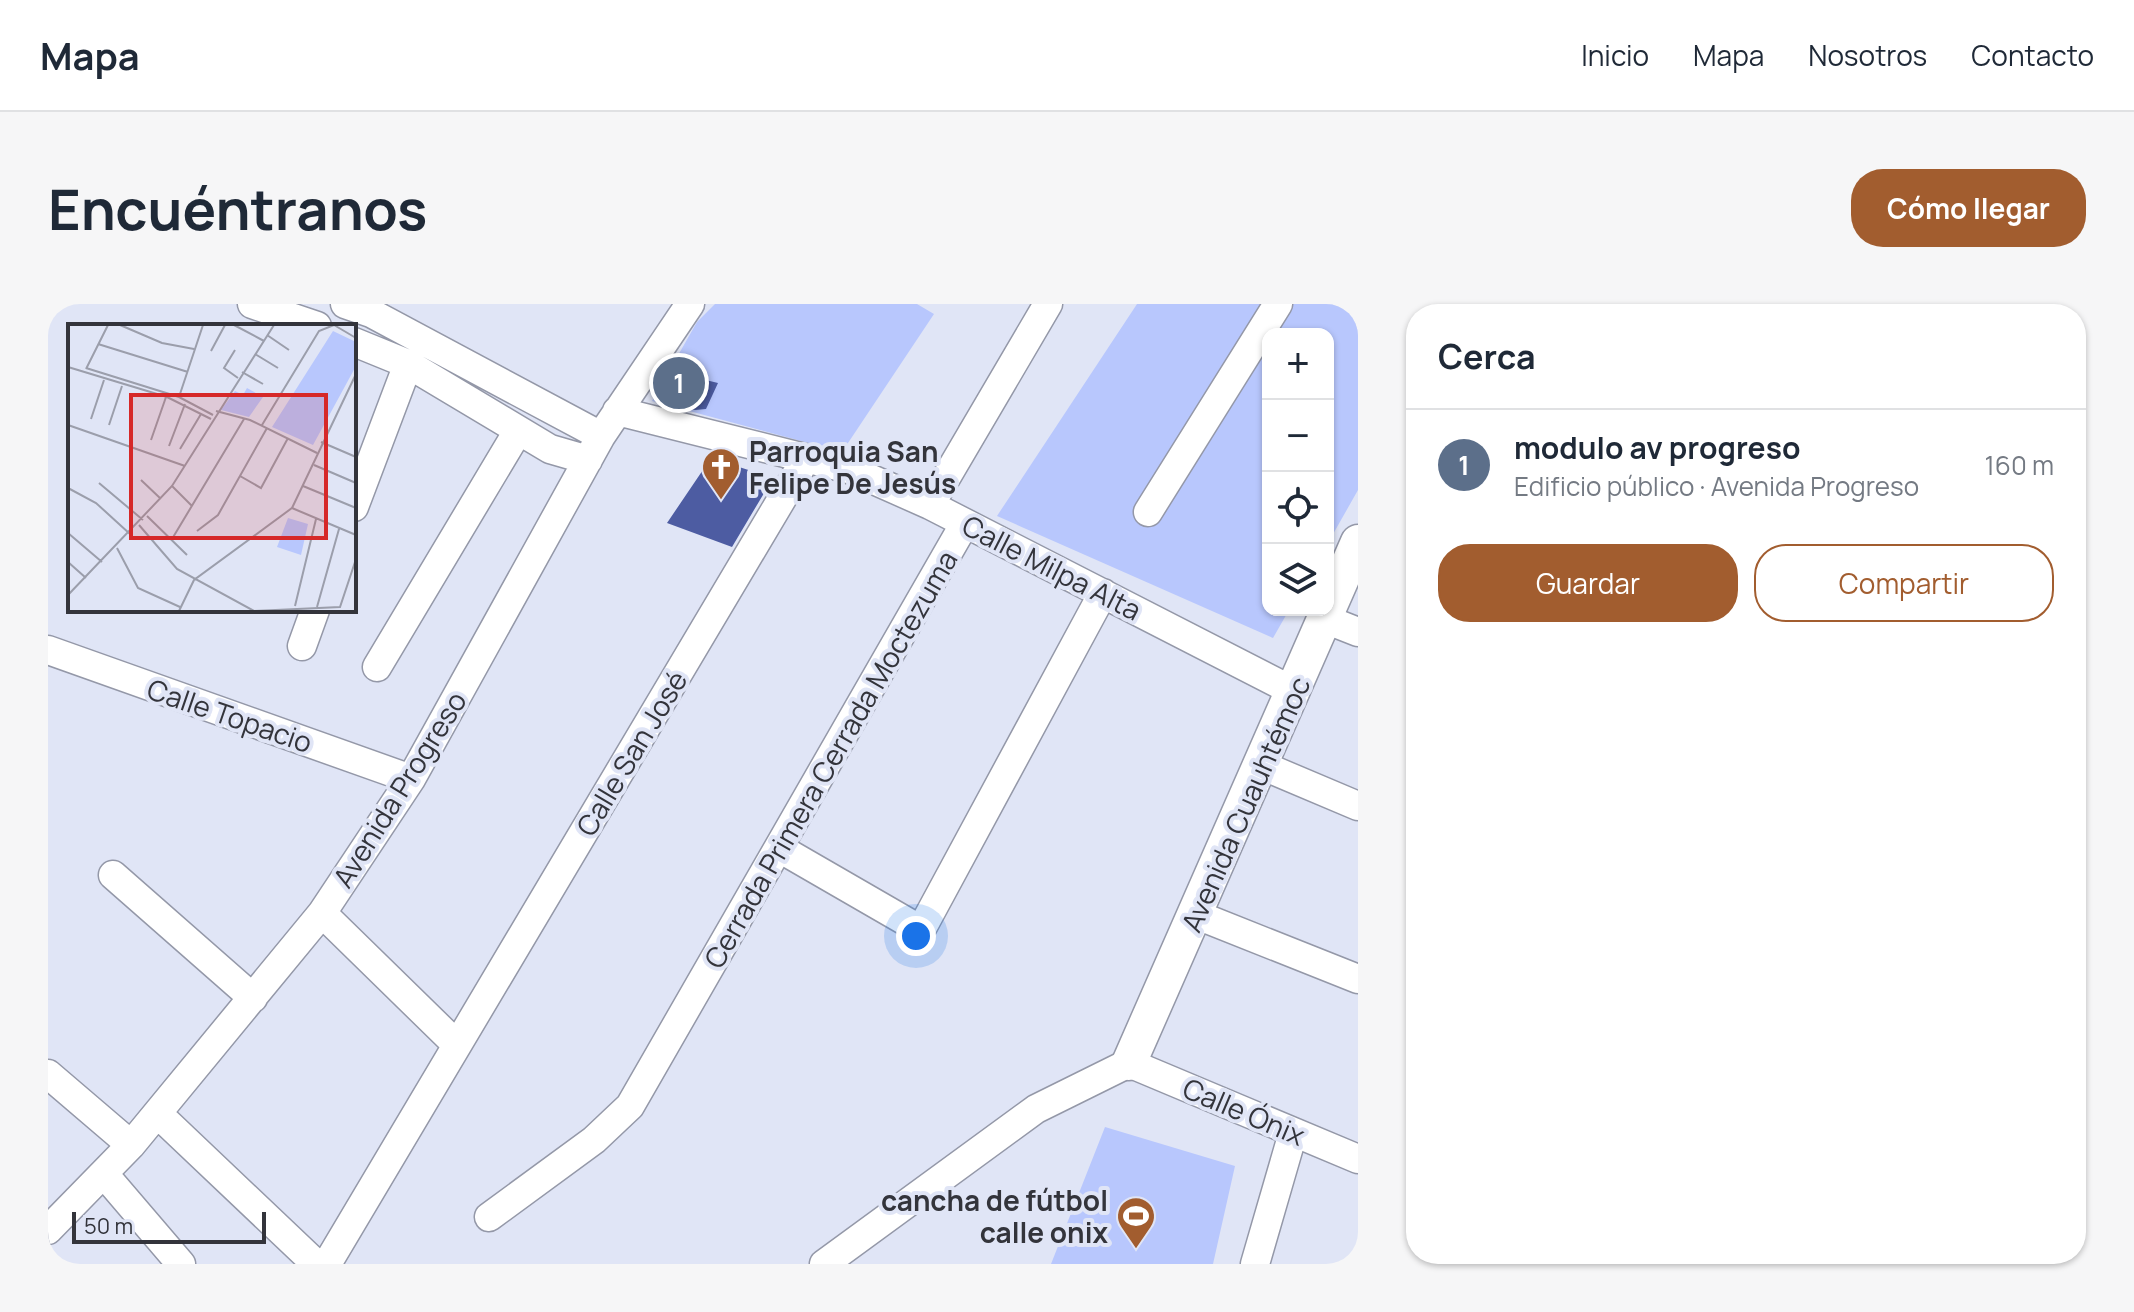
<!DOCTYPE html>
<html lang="es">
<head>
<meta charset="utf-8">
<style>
	:root { --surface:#fff; --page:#f6f6f7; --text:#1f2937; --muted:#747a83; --line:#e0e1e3; --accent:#a25d2f }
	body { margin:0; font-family:Manrope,sans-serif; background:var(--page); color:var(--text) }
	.controls { position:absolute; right:24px; top:24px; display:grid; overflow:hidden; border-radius:16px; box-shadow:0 2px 6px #0004 }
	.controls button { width:72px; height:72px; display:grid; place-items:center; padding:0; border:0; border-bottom:2px solid var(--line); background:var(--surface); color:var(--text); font:40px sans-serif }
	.scale { position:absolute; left:24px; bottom:20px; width:194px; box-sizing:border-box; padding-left:8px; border:4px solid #33343b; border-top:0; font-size:22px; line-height:28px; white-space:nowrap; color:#33343b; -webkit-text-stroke:6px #e0e5f6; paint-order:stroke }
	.you { position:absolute; left:868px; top:632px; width:28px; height:28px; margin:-20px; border:6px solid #fff; border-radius:50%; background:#1a73e8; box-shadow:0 0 0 12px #1a73e833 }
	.badge { display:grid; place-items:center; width:52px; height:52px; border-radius:50%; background:var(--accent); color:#fff; font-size:26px; font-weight:700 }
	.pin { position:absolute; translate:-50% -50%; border:4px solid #fff; box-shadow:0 2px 8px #0006 }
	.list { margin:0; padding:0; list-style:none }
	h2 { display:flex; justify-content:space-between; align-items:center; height:104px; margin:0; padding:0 32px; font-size:34px }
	h2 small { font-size:26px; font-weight:400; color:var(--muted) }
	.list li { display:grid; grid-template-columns:52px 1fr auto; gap:24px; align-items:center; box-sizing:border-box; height:112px; padding:0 32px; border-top:2px solid var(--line) }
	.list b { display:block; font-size:30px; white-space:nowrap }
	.list p { margin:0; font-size:26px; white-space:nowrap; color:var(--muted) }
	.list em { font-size:26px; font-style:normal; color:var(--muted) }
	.actions { display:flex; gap:16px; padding:24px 32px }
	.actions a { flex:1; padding:18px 0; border:2px solid var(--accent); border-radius:32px; text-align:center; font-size:28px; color:var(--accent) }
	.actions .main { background:var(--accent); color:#fff }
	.icon { flex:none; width:44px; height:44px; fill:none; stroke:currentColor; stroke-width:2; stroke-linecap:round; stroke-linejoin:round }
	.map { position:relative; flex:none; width:1310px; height:960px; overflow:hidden; border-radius:32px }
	header { display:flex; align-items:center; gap:48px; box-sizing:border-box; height:112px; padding:0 40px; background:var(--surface); border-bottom:2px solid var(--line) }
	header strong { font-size:38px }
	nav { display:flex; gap:44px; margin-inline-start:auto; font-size:28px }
	.intro { display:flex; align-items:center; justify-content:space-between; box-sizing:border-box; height:192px; padding:0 48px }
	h1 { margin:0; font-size:56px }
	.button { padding:20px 36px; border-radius:32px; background:var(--accent); color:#fff; font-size:28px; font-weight:700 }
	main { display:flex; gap:48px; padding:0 48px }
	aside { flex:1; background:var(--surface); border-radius:32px; box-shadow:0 2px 6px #0004 }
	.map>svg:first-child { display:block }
	.green { fill:#b8c7fd }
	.building { fill:#4d5ca2 }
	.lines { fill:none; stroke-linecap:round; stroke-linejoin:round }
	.minor-casing { stroke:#9498a8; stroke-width:31 }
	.major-casing { stroke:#9498a8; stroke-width:37 }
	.minor { stroke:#fff; stroke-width:28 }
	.major { stroke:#fff; stroke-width:34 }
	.labels { text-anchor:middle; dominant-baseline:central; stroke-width:8; stroke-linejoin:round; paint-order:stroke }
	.poi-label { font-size:28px; font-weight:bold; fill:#33343b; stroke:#e0e5f6; text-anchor:start }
	.street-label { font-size:28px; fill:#33343b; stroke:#e0e5f6 }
	.inset-road { fill:none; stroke:#9b9eab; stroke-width:2 }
	.view { fill:#d62828; fill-opacity:0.15; stroke:#d62828; stroke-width:4 }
	.inset-edge { fill:none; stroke:#33343b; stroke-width:4 }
</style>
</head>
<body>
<header>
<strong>Mapa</strong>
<nav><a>Inicio</a><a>Mapa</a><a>Nosotros</a><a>Contacto</a></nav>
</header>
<div class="intro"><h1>Encuéntranos</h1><a class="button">Cómo llegar</a></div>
<main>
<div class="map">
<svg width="1310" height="960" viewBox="0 0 1310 960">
	<rect width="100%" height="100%" fill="#e0e5f6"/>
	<path class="green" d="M667 0H869L886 10 794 148 604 97 649 18Z
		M1089 0H1310V186L1280 239V30H1220V306H1241L1225 334 949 212Z
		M1057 823 1187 862 1165 960H1003Z"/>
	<path class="building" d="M629 69 670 79 658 105 647 106 618 97Z
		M663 154 725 174 684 243 619 219Z"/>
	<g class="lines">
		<g class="minor-casing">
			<path id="minor" d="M204 0 269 22
				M297 0 323 9 553 132
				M306 38 360 60 502 145 540 156
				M569 107 801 165 882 201 1247 388
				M882 201 1000 0
				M306 203 360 60
				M1100 208 1230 0
				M1277 315 1310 328
				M254 342 267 306
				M0 346 363 475
				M329 363 470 127
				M1213 461 1310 502
				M731 544 873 626 1055 289
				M65 571 205 694
				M274 609 409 741
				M1149 611 1310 675
				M0 770 83 841
				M110 810 268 960
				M56 870 133 960
				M441 913 546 836 582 802 917 219
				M0 926 83 841 274 609 363 475 553 132 642 0
				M279 960 757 156
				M776 960 988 805 1081 759 1310 855
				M1207 960 1245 829"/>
		</g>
		<g class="major-casing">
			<path id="major" d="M1081 759 1310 238"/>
		</g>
		<use href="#minor" class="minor"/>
		<use href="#major" class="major"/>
	</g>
	<defs>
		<g id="church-pin" transform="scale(2)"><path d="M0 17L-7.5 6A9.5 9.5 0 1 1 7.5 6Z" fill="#a25d2f" stroke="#e0e5f6"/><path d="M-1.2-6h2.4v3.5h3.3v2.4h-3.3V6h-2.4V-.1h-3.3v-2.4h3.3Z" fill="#fff"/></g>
		<g id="stadium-pin" transform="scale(2)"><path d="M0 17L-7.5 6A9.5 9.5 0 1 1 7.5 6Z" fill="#a25d2f" stroke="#e0e5f6"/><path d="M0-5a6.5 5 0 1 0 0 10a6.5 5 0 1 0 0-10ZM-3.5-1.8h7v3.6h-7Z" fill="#fff"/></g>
	</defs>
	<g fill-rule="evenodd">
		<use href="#church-pin" x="673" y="163"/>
		<use href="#stadium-pin" x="1088" y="912"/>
	</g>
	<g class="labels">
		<g class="poi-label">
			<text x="701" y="147">Parroquia San<tspan x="701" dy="32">Felipe De Jesús</tspan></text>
			<text x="1060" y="896" text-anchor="end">cancha de fútbol<tspan x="1060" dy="32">calle onix</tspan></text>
		</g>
		<g class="street-label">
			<text transform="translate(1004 263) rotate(27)">Calle Milpa Alta</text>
			<text transform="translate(182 411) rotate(19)">Calle Topacio</text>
			<text transform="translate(583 449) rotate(-59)">Calle San José</text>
			<text transform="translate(782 455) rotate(-60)">Cerrada Primera Cerrada Moctezuma</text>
			<text transform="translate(351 485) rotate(-58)">Avenida Progreso</text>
			<text transform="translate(1197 500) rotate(-66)">Avenida Cuauhtémoc</text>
			<text transform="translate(1196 807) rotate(23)">Calle Ónix</text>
		</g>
	</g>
	<g transform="translate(20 20)">
		<rect width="288" height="288" fill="#e0e5f6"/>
		<path d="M265 7 288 18V42L245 121 204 103ZM179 64 195 73 181 93 153 86 167 67 175 71ZM220 194 240 200 233 231 209 223Z" fill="#b8c7fd"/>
		<path class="inset-road" d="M52 1 94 19 126 25M166 1 196 17M266 1 288 14M199 11 221 26M30 20 120 48M167 26 156 44 170 54M143 27 157 1M187 30 210 44M0 43 99 73 143 95M18 44 111 73 145 91M18 45 40 1M174 48 195 60M111 73 135 1M148 87 182 96 249 129M23 95 36 56M0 101 117 142M41 101 54 62M194 101 251 7 266 1M83 116 98 73M253 118 288 133M101 122 117 80M112 125 133 90M246 141 288 159M172 152 193 164 220 114M73 156 93 175M31 159 75 196M104 162 124 182M235 162 288 184M0 164 28 179 62 210M224 184 288 50M79 192 119 231M71 201 109 245 186 287 272 283 288 235M129 207 150 191 199 104M0 209 34 238M104 215 176 95M49 224 70 264 112 283M0 238 18 254M0 271 104 162 206 1M227 282 248 195M249 283 271 205M111 287 126 256 224 184 288 211"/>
		<path class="view" d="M63 71H258V214H63Z"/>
		<rect width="288" height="288" class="inset-edge"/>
	</g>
</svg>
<div class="controls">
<button>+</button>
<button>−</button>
<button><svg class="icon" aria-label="locate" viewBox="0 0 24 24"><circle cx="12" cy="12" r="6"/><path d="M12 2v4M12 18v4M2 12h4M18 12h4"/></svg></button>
<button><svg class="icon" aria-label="layers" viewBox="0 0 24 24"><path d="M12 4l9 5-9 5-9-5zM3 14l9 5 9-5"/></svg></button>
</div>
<div class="scale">50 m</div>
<div class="you"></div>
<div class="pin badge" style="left:631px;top:79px;background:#5c6f8a">1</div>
</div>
<aside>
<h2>Cerca<small></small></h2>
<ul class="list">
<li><span class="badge" style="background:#5c6f8a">1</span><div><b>modulo av progreso</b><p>Edificio público · Avenida Progreso</p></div><em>160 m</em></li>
</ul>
<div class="actions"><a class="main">Guardar</a><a>Compartir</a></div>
</aside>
</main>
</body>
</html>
